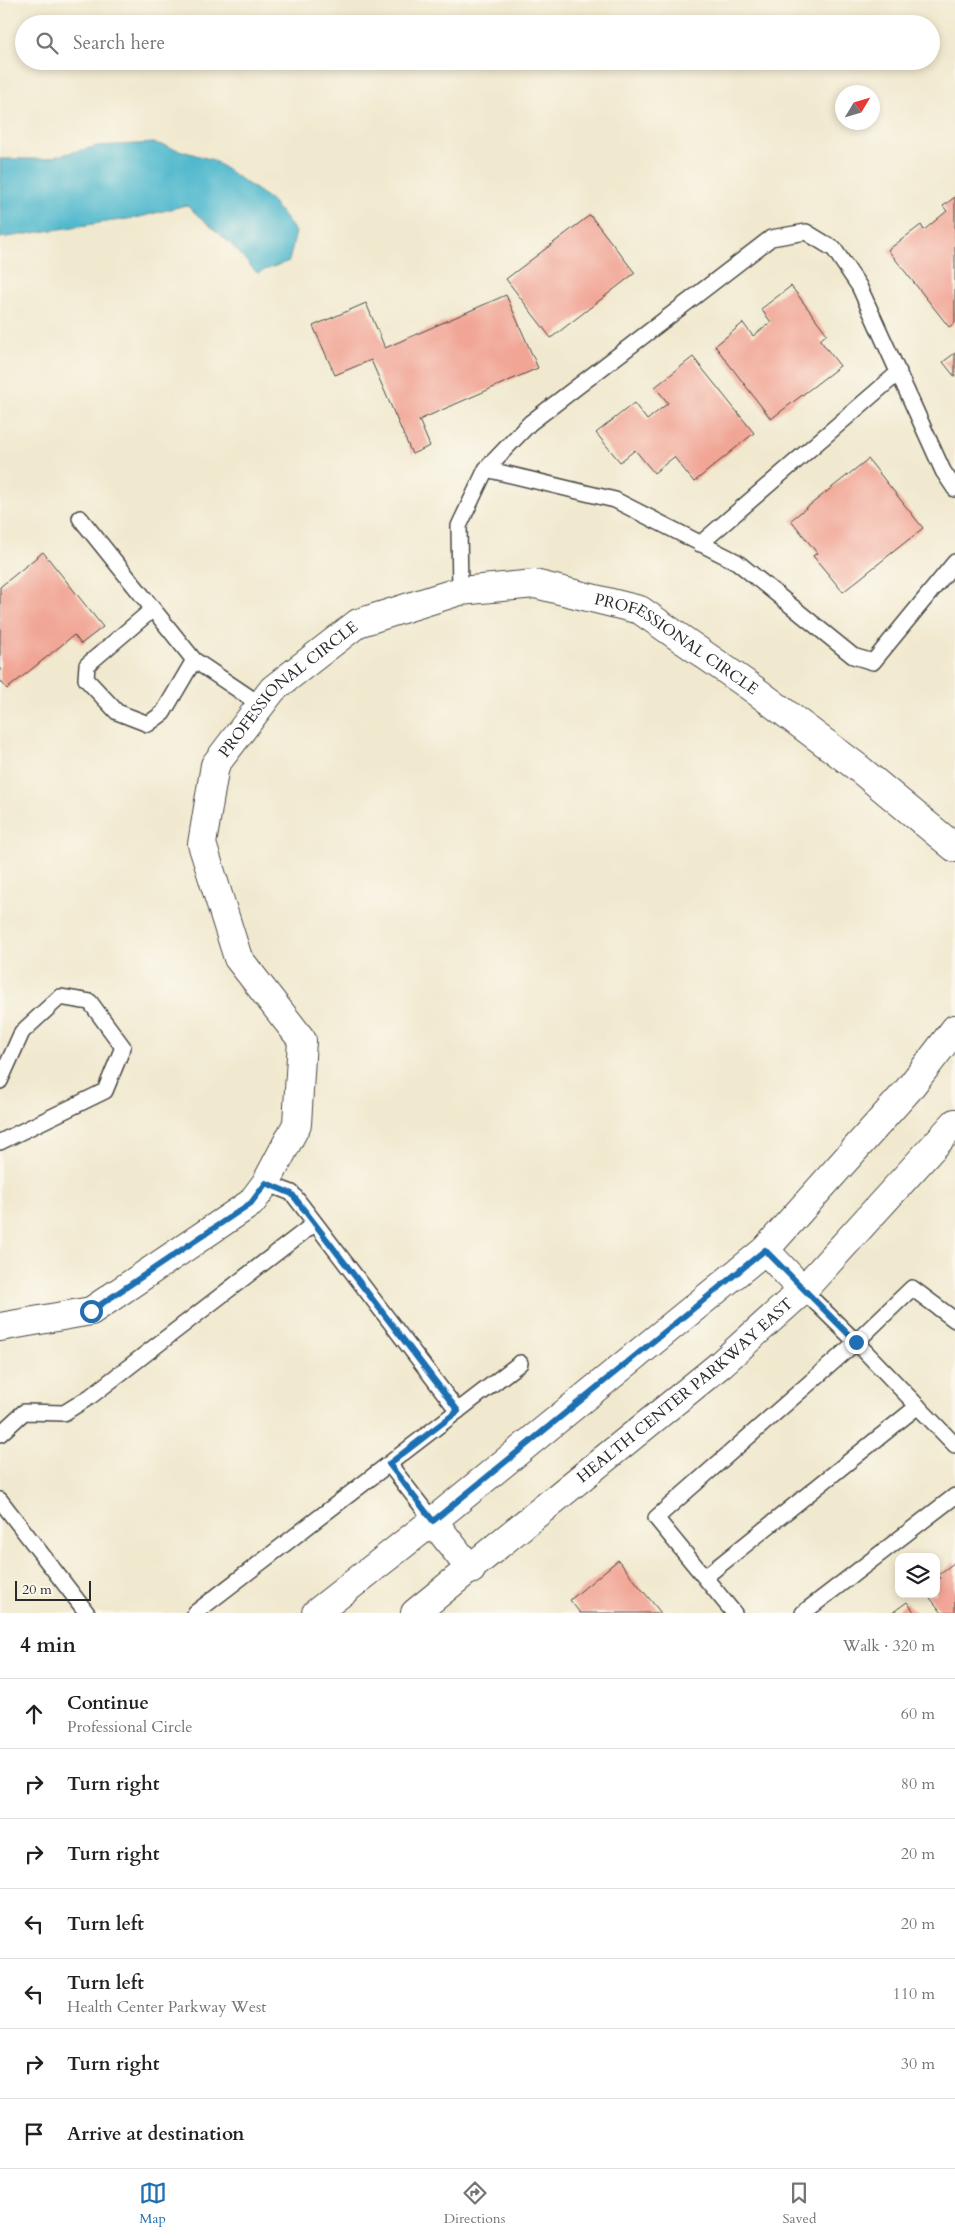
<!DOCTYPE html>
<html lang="en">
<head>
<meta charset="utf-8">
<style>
	:root { --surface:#fff; --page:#f2f2f2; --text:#202124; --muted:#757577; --line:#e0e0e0; --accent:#1f6fb2 }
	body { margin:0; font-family:Cardo,serif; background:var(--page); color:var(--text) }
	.controls { position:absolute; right:15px; bottom:15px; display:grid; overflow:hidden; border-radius:10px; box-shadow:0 2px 8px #0003 }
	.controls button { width:45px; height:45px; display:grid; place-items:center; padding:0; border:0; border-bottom:1px solid var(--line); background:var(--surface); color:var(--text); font:25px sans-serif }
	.compass { position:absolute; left:835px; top:85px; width:45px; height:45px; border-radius:50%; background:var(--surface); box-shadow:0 2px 8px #0003; rotate:52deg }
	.scale { position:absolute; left:15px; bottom:12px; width:76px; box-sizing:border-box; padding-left:5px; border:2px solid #2b2b2b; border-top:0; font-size:14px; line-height:18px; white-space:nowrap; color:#2b2b2b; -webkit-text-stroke:4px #fbf7ec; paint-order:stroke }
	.stop { position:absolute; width:15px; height:15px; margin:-11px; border:4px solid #1f6fb2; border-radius:50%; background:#fff }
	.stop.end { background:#1f6fb2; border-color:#fff; box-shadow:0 1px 5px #0008 }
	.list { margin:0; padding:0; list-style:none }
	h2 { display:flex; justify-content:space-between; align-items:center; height:65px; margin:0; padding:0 20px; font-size:21px }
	h2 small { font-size:16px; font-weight:400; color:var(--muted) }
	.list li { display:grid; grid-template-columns:32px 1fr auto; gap:15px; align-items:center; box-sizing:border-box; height:70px; padding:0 20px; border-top:1px solid var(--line) }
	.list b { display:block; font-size:19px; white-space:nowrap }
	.list p { margin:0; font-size:16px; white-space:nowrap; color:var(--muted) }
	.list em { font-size:16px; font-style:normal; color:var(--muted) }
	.icon { flex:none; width:28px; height:28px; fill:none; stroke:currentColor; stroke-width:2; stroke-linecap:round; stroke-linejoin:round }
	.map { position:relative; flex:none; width:955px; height:1613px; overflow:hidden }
	.search { position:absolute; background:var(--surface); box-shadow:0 2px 8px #0003; left:15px; right:15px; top:15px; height:55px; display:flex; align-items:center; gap:12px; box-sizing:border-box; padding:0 18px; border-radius:28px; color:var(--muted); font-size:19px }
	.sheet { height:555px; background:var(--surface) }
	nav { display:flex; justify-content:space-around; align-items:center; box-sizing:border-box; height:70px; border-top:1px solid var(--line); background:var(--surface); font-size:14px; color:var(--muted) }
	nav a { display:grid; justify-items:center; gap:2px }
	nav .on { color:var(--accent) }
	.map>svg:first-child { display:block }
	.water { fill:#51b9ce; stroke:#3e727c }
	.building { fill:#f1a595 }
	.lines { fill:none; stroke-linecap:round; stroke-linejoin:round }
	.lane-casing { stroke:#494844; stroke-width:18 }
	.street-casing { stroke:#494844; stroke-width:30 }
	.lane { stroke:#fff; stroke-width:15 }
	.street { stroke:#fff; stroke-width:28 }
	.route { stroke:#1f6fb2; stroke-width:6 }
	.labels { text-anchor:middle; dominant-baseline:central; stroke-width:5; stroke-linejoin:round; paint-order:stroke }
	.street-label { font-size:16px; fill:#2b2b2b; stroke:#fbf7ec }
</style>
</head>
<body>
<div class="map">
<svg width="955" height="1613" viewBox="0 0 955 1613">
	<rect width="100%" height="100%" fill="#fbf7ec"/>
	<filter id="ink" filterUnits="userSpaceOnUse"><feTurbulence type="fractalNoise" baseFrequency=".02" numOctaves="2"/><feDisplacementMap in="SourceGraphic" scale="10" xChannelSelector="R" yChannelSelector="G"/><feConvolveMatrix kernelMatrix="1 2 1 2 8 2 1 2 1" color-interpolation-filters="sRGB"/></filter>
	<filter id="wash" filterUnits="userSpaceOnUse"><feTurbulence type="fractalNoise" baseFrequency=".0096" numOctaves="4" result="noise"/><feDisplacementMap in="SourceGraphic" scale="20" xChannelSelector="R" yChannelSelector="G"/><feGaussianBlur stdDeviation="1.12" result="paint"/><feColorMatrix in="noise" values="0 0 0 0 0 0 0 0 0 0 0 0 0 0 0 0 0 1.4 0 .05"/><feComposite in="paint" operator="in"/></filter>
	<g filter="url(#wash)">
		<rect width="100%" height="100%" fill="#f1e9cf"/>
		<path class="water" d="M155 143 213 160 271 200 296 232 289 261 257 273 231 244 186 205 140 217 0 238V159H44L98 146Z"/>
		<g id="blocks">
			<path class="building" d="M955 197V323L949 327 888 250 921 225 924 230 947 211 943 206Z
				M590 215 635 273 551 338 506 279Z
				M791 286 827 334 820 340 840 366 771 419 715 346 743 323 753 336 771 322 761 309Z
				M506 295 538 368 419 420 430 446 412 454 371 360 335 375 313 326 366 303 385 348Z
				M955 353V377L943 362Z
				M693 357 754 433 694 482 674 457 654 473 635 450 620 462 596 433 634 403 647 420 668 403 655 387Z
				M868 459 923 528 843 592 813 556 817 553 791 520Z
				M43 552 103 627 81 644 74 635 7 689 0 680V587Z
				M618 1560 661 1613H580L570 1600Z
				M955 1562V1613H942L927 1594H936V1581L941 1578 938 1575Z
				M907 1602 915 1613H892Z"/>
		</g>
	</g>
	<g filter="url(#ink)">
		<use href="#blocks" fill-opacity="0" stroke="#494844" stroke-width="1"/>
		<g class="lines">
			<g class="lane-casing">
				<path id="lane" d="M486 469 615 500 737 562 853 656 873 662 955 562
					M80 518 194 660 261 705
					M700 544 899 372
					M460 591 459 526 486 469 530 423 771 238 806 232 834 249 859 286 943 471 955 489
					M153 609 87 665 86 679 117 712 148 724 163 713 194 660
					M0 1081 22 1032 60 997 90 1002 123 1047 105 1091 0 1142
					M315 1223 458 1411
					M803 1290 856 1342 955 1445
					M0 1434 24 1412 64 1413 91 1396 315 1223 292 1193 266 1183
					M389 1464 433 1521
					M0 1500 87 1613
					M705 1577 918 1406
					M195 1613 520 1363
					M734 1613 656 1518 856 1342 912 1288 955 1320
					M803 1613 955 1496"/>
			</g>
			<g class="street-casing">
				<g id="street">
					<path d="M765 1250 803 1290"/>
					<path id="s1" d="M0 1327 91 1311 251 1203 266 1183 297 1124 302 1040 238 958 202 844 215 765 273 689 358 623 460 591 535 584 640 610 752 688 857 767 955 848"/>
					<path d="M433 1521 471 1570"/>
					<path d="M316 1613 433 1521 765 1250 908 1090 955 1029"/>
					<path id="s2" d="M415 1613 721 1364 803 1290 955 1123"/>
				</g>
			</g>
			<use href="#lane" class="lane"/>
			<use href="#street" class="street"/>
		</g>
	</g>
	<g class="lines" filter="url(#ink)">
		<path class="route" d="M91 1311 251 1203 266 1183 292 1194 458 1411 389 1464 433 1521 765 1250 856 1342"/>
	</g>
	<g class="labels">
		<g class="street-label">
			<text stroke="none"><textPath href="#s1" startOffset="1306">PROFESSIONAL CIRCLE</textPath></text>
			<text stroke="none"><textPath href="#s1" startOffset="871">PROFESSIONAL CIRCLE</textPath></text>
			<text stroke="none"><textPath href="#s2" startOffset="350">HEALTH CENTER PARKWAY EAST</textPath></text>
		</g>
	</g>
</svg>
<div class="controls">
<button><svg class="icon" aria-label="layers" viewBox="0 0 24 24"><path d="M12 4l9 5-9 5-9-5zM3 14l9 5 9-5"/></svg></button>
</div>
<svg class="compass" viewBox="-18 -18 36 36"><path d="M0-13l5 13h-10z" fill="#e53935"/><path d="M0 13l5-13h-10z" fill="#757577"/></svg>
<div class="scale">20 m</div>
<div class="stop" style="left:91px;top:1311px"></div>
<div class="stop end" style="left:856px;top:1342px"></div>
<div class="search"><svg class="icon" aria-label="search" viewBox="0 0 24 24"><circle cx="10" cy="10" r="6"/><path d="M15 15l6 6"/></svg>Search here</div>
</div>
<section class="sheet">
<h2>4 min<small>Walk · 320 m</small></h2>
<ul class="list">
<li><svg class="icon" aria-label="ahead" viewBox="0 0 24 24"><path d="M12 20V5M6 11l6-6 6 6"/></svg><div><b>Continue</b><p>Professional Circle</p></div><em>60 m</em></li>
<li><svg class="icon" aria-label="right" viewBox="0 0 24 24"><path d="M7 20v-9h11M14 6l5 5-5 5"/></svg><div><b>Turn right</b></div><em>80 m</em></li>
<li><svg class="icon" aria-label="right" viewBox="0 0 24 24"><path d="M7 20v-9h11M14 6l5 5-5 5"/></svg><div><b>Turn right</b></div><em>20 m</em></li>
<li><svg class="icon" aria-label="left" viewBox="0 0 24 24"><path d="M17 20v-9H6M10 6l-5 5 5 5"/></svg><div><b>Turn left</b></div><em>20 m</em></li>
<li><svg class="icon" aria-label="left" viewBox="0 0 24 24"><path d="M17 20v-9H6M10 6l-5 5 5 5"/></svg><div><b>Turn left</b><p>Health Center Parkway West</p></div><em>110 m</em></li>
<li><svg class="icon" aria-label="right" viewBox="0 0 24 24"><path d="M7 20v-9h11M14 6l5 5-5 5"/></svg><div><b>Turn right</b></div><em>30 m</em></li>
<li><svg class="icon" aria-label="arrive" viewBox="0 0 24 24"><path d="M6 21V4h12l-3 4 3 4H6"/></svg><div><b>Arrive at destination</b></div></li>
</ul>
</section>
<nav>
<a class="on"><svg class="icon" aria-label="map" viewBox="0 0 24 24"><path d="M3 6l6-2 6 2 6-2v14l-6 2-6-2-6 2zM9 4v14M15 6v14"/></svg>Map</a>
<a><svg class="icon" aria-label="directions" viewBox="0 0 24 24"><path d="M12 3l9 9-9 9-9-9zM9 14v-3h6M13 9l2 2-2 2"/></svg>Directions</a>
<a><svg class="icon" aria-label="saved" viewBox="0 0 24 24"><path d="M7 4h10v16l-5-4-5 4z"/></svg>Saved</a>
</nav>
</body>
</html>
